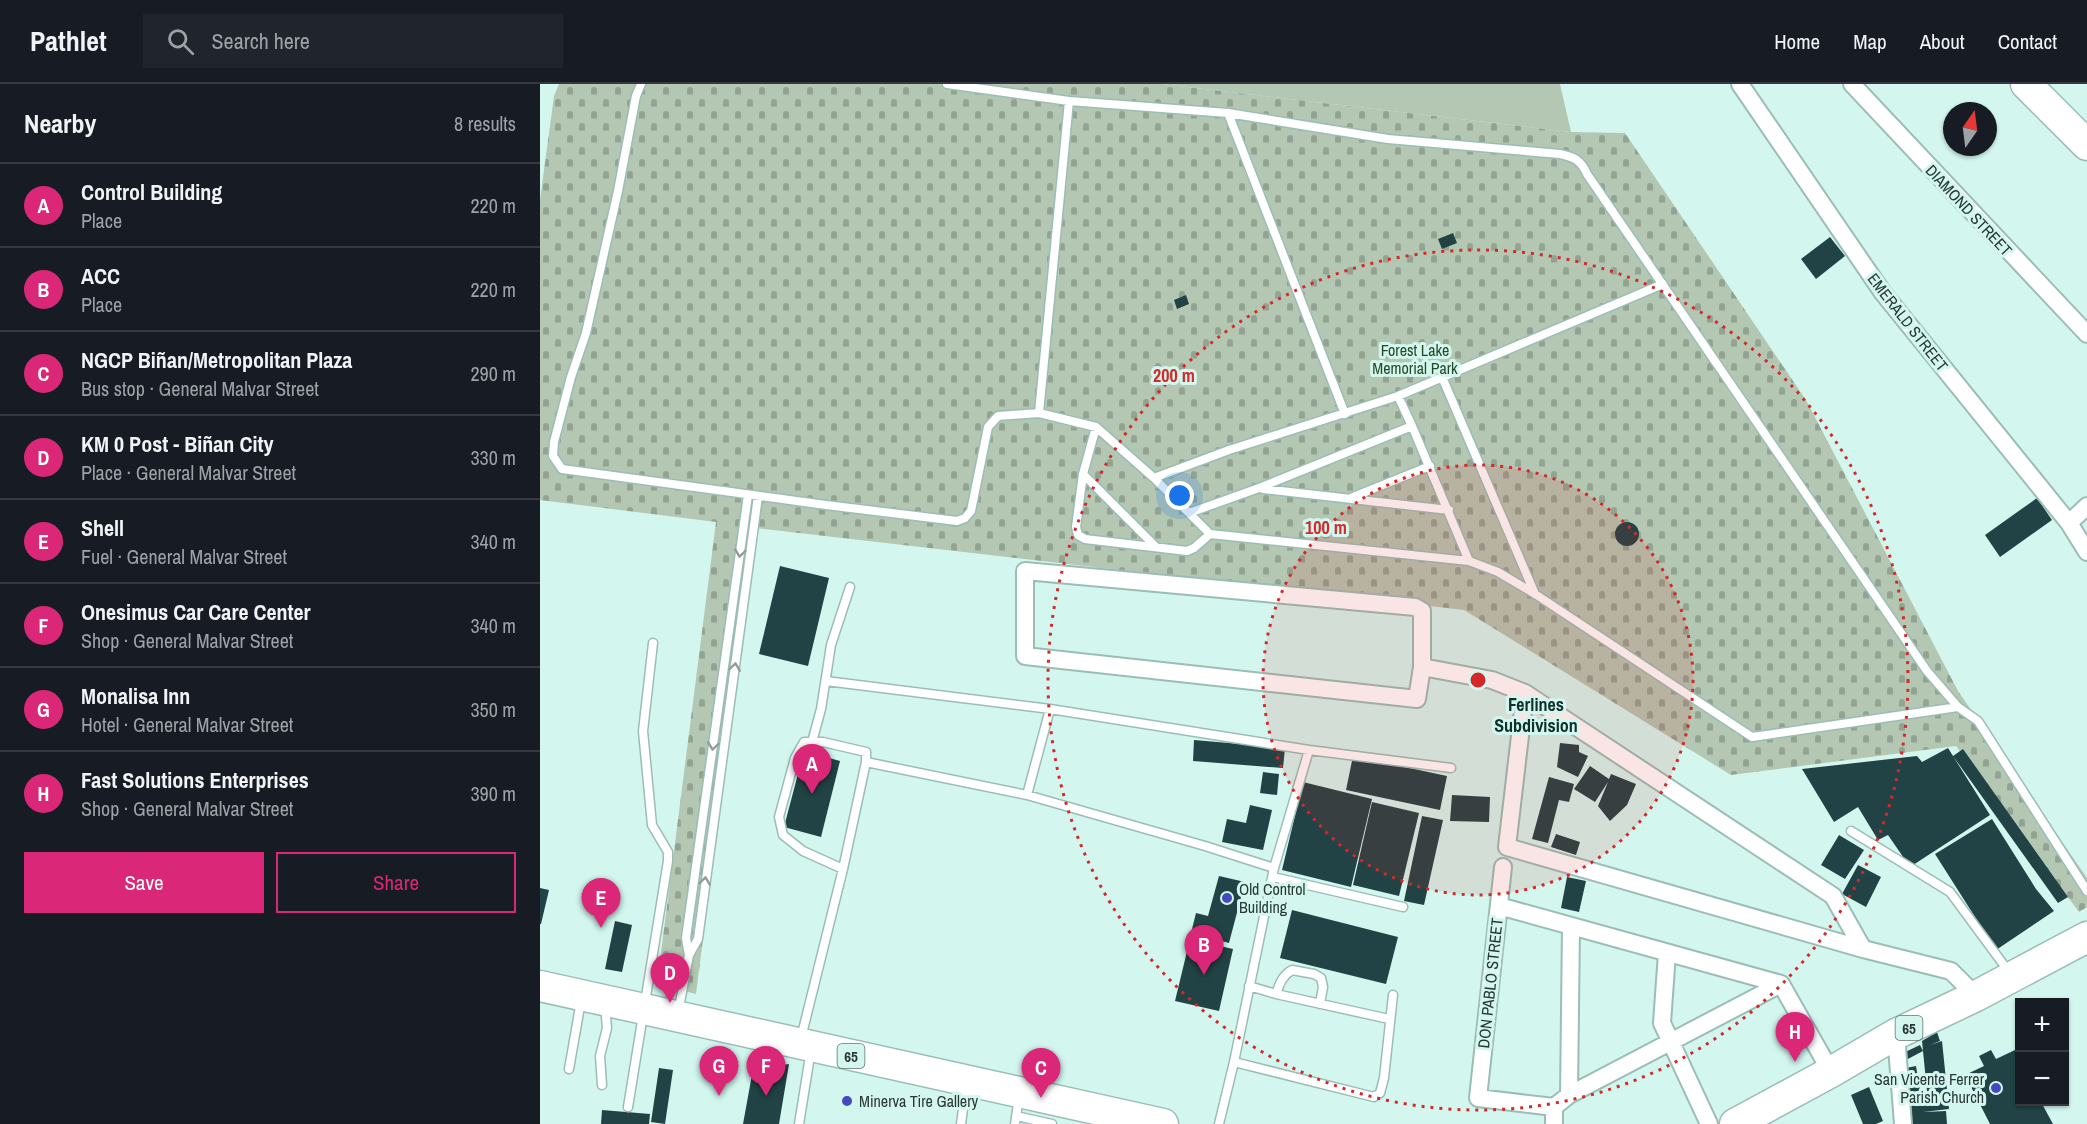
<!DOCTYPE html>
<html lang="en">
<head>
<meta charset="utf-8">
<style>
	:root { --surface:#171b24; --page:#20242c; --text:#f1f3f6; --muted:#9ea1a6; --line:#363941; --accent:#db2777 }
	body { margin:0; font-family:"Archivo Narrow",sans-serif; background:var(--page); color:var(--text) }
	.controls { position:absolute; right:18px; bottom:18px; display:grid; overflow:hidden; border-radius:0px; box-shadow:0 2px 4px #0004 }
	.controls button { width:54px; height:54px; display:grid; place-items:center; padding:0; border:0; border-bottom:2px solid var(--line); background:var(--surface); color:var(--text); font:30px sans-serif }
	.compass { position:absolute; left:1403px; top:18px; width:54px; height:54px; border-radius:50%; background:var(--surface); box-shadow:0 2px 4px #0004; rotate:14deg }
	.you { position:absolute; left:640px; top:412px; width:21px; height:21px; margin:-15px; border:4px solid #fff; border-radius:50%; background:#1a73e8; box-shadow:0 0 0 9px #1a73e833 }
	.badge { display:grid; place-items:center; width:39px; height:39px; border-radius:50%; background:var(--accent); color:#fff; font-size:20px; font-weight:700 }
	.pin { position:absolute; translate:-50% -50px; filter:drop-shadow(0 2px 3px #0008) }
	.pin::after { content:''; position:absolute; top:32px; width:21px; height:18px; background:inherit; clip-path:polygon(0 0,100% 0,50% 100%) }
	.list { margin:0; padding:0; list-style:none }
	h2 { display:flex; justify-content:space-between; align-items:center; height:78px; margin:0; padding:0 24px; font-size:26px }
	h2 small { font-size:20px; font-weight:400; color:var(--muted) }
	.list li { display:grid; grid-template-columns:39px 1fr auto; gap:18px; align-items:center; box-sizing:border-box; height:84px; padding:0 24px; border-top:2px solid var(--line) }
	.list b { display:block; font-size:22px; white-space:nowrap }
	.list p { margin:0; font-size:20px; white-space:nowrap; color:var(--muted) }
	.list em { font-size:20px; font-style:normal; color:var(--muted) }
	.actions { display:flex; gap:12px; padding:18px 24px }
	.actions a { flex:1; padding:14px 0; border:2px solid var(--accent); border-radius:0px; text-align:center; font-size:21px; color:var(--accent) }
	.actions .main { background:var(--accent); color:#fff }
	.icon { flex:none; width:33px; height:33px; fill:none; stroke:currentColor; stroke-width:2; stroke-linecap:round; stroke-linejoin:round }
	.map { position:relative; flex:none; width:1547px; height:1040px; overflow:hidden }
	header { display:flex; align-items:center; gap:36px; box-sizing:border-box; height:84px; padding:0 30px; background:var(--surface); border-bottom:2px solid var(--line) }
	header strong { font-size:28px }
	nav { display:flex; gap:33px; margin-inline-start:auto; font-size:21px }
	.search { width:420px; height:54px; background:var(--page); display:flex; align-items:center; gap:15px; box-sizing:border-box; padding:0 21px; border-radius:0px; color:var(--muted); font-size:22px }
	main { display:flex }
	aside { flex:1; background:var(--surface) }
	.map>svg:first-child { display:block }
	.green { fill:#b4c7b2 }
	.cemetery { fill:url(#cemetery-stones) }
	.building { fill:#224345 }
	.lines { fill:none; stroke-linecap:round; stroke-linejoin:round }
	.lane-casing { stroke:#9bbdb6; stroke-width:11 }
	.street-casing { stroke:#9bbdb6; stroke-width:20 }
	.highway-casing { stroke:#9bbdb6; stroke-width:33 }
	.lane { stroke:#fff; stroke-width:8 }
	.street { stroke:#fff; stroke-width:16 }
	.highway { stroke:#fff; stroke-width:30 }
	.oneway { stroke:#949c9a }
	.ring { fill:none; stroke:#d62828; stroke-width:3; stroke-dasharray:3 6 }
	.poi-dot { fill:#4449be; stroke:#d3f7ef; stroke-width:2 }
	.labels { text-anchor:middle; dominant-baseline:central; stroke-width:6; stroke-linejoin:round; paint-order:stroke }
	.shield { fill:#d3f7ef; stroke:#5d716d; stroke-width:1.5 }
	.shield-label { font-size:15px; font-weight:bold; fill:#2a3835 }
	.street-label { font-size:16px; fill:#2a3835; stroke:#d3f7ef }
	.park-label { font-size:16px; fill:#254923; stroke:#d3f7ef }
	.poi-label { font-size:16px; fill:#2a3835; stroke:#d3f7ef; text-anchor:start }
	.neighbourhood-label { font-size:18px; font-weight:bold; fill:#10302b; stroke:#d3f7ef }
	.centre { fill:#d62828; stroke:#d3f7ef; stroke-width:3 }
	.ring-label { font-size:18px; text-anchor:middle; font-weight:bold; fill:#d62828; stroke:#d3f7ef; stroke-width:6; stroke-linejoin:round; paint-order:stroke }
</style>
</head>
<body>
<header>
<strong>Pathlet</strong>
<div class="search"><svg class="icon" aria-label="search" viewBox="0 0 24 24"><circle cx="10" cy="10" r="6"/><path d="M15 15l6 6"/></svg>Search here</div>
<nav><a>Home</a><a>Map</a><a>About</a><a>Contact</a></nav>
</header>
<main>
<aside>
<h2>Nearby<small>8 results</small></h2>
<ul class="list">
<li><span class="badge">A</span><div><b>Control Building</b><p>Place</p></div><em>220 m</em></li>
<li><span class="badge">B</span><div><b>ACC</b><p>Place</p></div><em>220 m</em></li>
<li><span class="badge">C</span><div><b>NGCP Biñan/Metropolitan Plaza</b><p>Bus stop · General Malvar Street</p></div><em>290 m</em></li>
<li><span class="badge">D</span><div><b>KM 0 Post - Biñan City</b><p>Place · General Malvar Street</p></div><em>330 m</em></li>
<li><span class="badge">E</span><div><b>Shell</b><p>Fuel · General Malvar Street</p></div><em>340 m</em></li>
<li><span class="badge">F</span><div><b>Onesimus Car Care Center</b><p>Shop · General Malvar Street</p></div><em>340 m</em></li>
<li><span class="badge">G</span><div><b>Monalisa Inn</b><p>Hotel · General Malvar Street</p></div><em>350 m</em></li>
<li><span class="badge">H</span><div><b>Fast Solutions Enterprises</b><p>Shop · General Malvar Street</p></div><em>390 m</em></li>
</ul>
<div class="actions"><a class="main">Save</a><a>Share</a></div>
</aside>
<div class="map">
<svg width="1547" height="1040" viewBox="0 0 1547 1040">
	<defs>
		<pattern id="cemetery-stones" width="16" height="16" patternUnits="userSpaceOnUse" patternTransform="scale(1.5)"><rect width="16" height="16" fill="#b4c7b2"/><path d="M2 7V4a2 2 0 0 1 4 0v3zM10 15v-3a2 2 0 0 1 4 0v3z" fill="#93a392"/></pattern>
	</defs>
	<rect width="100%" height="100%" fill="#d3f7ef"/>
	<path class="green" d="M622 0H1020L1031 48Z"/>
	<path class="cemetery" d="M19 0H622L1031 48 1085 49 1266 316 1418 607 1547 794V823L1539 828 1416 662 1191 691 924 526 216 444 156 910 117 900 176 438 0 416V116L14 12Z"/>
	<path class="building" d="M913 149 917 159 902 165 898 155Z
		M1290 153 1305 172 1276 195 1261 175Z
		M646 211 649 220 637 225 634 216Z
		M1497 414 1512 436 1460 473 1445 451Z
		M1075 450a12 12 0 1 1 24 0a12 12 0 1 1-24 0Z
		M240 482 289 494 268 582 219 570Z
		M654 656 745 664 743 684 653 677Z
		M1020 659 1039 661V668L1048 672 1038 693 1017 683Z
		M1408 664 1450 731 1370 783 1348 751 1338 756 1318 723 1294 738 1262 685 1377 672 1382 678Z
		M1423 665 1528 813 1518 819 1413 672Z
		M264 667 300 677 281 753 244 743Z
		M813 672 907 692 900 726 806 706Z
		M1050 682 1069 695 1071 690 1096 700 1087 721 1070 737 1058 722 1068 698 1055 718 1034 705Z
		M723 688 739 690 737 711 720 709Z
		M1009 693 1034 700 1029 718 1019 716 1008 759 992 755Z
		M763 698 832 715 811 803 742 786Z
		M912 711 950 713 949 738 910 737Z
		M832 718 879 729 859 812 813 801Z
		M710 721 732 726 723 766 682 758 687 735 706 739Z
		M882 732 903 736 884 821 864 817Z
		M1452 735 1496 805 1514 827 1456 866 1395 770Z
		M1016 750 1040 758 1036 771 1011 763Z
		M1299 751 1324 766 1305 795 1281 781Z
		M1318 781 1341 793 1326 823 1302 810Z
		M679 792 705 798 689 859 651 849 656 829 668 832Z
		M1027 793 1046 797 1039 828 1021 824Z
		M0 804 9 806 1 840H0Z
		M752 826 858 853 846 900 740 874Z
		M75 837 92 841 82 888 65 885Z
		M650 855 693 865 679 927 635 917Z
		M1397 948 1400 957 1390 961 1402 957 1409 1025 1383 1028 1406 1027 1407 1040H1370L1369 1019 1388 1017 1382 957Z
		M1380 961 1383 967 1366 976 1363 969Z
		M1451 966 1456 975 1475 966 1480 975V1018H1501L1513 1040H1450L1425 991 1444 982 1439 972Z
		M249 980 239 1040H203L213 985Z
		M1376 982 1380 1007 1370 1009 1366 984Z
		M119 984 133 986 125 1040 111 1038Z
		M1329 1003 1343 1037 1336 1040H1323L1311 1011Z
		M62 1026 110 1030 109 1040H61Z"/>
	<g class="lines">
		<g class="lane-casing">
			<path id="lane" d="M101 0 96 12 78 107 46 249 31 293 14 358 13 372 22 385 286 421 417 437 425 434 431 427 448 343 458 332 499 329 556 343 614 394 689 366 858 312 1123 200
				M407 0 529 17 688 29 848 55 1020 70C1034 73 1041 76 1047 90L1387 587 1418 623 1438 637 1547 807
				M688 29 805 330
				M902 293 995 510
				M858 312 872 342
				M499 329 529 17
				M556 343 543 390 536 443 538 451 545 455 647 467 654 464 670 450
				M543 390 616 463
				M614 394 670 450 929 477 958 488 995 510 1212 653 1418 623
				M723 405 909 426
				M813 413 890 382
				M649 429 719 404 872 342 929 477
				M286 597 510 625 769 666 911 684
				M272 658 281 625 291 561 310 503
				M326 678 487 711 665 762 734 784
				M487 711 510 625
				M1311 747 1410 808 1469 888
				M733 793 863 823
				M149 871 146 854 208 411
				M709 902 736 910 849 935
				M736 910C740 899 742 892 752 886L774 890 781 894 783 903 780 920
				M138 929 149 871 158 855 218 412
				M261 954 303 785 326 678V668L283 658H264L255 674 239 733 243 751 263 767 303 785
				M694 978 834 1013 840 1009 844 994 853 911
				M29 985 41 917
				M62 1001 60 972 67 944 65 922
				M88 1023 128 777V768L112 741 103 647 113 559
				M476 1032 512 1040
				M259 1040 271 966
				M421 1040 426 1002
				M475 1040 479 1013
				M679 1040 694 978 734 784 769 666"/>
		</g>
		<g class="street-casing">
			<path id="street" d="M1200 0 1343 209 1529 439 1547 468
				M1312 0 1547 250
				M1529 439 1547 422
				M485 487 875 523 882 527V583L877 615 485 572Z
				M882 583 952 596 985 609 1293 812 1323 865
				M985 609 967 763 1323 865 1411 887 1436 912
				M963 783 938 1014 1014 1023 1029 1011 1241 900
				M959 822 1241 900 1291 988
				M1127 869 1122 939 1169 1040
				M1356 950 1363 1040
				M1029 1011 1031 843
				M1014 1023V1040"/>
		</g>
		<g class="highway-casing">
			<path id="highway" d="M1486 0 1547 61
				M0 902 623 1040
				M1195 1040 1291 988 1356 950 1436 912 1547 853"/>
		</g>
		<use href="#lane" class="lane"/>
		<use href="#street" class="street"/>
		<use href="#highway" class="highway"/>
	</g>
	<defs><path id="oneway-chevron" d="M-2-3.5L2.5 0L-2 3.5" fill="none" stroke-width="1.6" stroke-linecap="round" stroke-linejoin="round" transform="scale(1.5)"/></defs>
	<g class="oneway">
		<use href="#oneway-chevron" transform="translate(200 469) rotate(98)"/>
		<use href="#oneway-chevron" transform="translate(195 583) rotate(-82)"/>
		<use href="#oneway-chevron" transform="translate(173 662) rotate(98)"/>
		<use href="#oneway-chevron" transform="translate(165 797) rotate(-82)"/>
	</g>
	<circle cx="938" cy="596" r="215" fill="#d62828" fill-opacity=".12"/>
	<g class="ring">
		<circle cx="938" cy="596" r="215"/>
		<circle cx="938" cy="596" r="430"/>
	</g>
	<g class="poi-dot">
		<circle cx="687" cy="814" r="6"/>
		<circle cx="1456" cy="1004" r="6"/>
		<circle cx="307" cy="1017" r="6"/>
	</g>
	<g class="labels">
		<g class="shield">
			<rect x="1355.5" y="932" width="27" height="24" rx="4.5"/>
			<rect x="297.5" y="960" width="27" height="24" rx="4.5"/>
		</g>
		<g class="shield-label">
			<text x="1369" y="944">65</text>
			<text x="311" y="972">65</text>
		</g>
		<g class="street-label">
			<text transform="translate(1429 126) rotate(47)">DIAMOND STREET</text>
			<text transform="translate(1368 238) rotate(52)">EMERALD STREET</text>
			<text transform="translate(950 899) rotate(-84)">DON PABLO STREET</text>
		</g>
		<g class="park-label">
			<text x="875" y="266">Forest Lake<tspan x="875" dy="18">Memorial Park</tspan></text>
		</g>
		<g class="poi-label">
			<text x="699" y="805">Old Control<tspan x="699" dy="18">Building</tspan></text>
			<text x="1444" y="995" text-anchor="end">San Vicente Ferrer<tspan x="1444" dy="18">Parish Church</tspan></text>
			<text x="319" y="1017">Minerva Tire Gallery</text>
		</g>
		<g class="neighbourhood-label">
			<text x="996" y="620">Ferlines<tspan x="996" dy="21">Subdivision</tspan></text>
		</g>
	</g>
	<circle cx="938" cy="596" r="9" class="centre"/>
	<g class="ring-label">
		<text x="634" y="298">200 m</text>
		<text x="786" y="450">100 m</text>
	</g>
</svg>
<div class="controls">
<button>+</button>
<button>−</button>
</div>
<svg class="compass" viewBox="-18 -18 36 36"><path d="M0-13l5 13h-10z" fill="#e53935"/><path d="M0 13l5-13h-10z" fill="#9ea1a6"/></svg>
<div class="you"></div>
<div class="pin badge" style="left:272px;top:710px">A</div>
<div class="pin badge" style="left:664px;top:891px">B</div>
<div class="pin badge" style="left:501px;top:1014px">C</div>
<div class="pin badge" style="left:130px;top:919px">D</div>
<div class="pin badge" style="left:61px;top:844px">E</div>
<div class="pin badge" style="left:226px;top:1012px">F</div>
<div class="pin badge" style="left:179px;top:1012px">G</div>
<div class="pin badge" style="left:1255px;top:978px">H</div>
</div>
</main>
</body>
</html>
